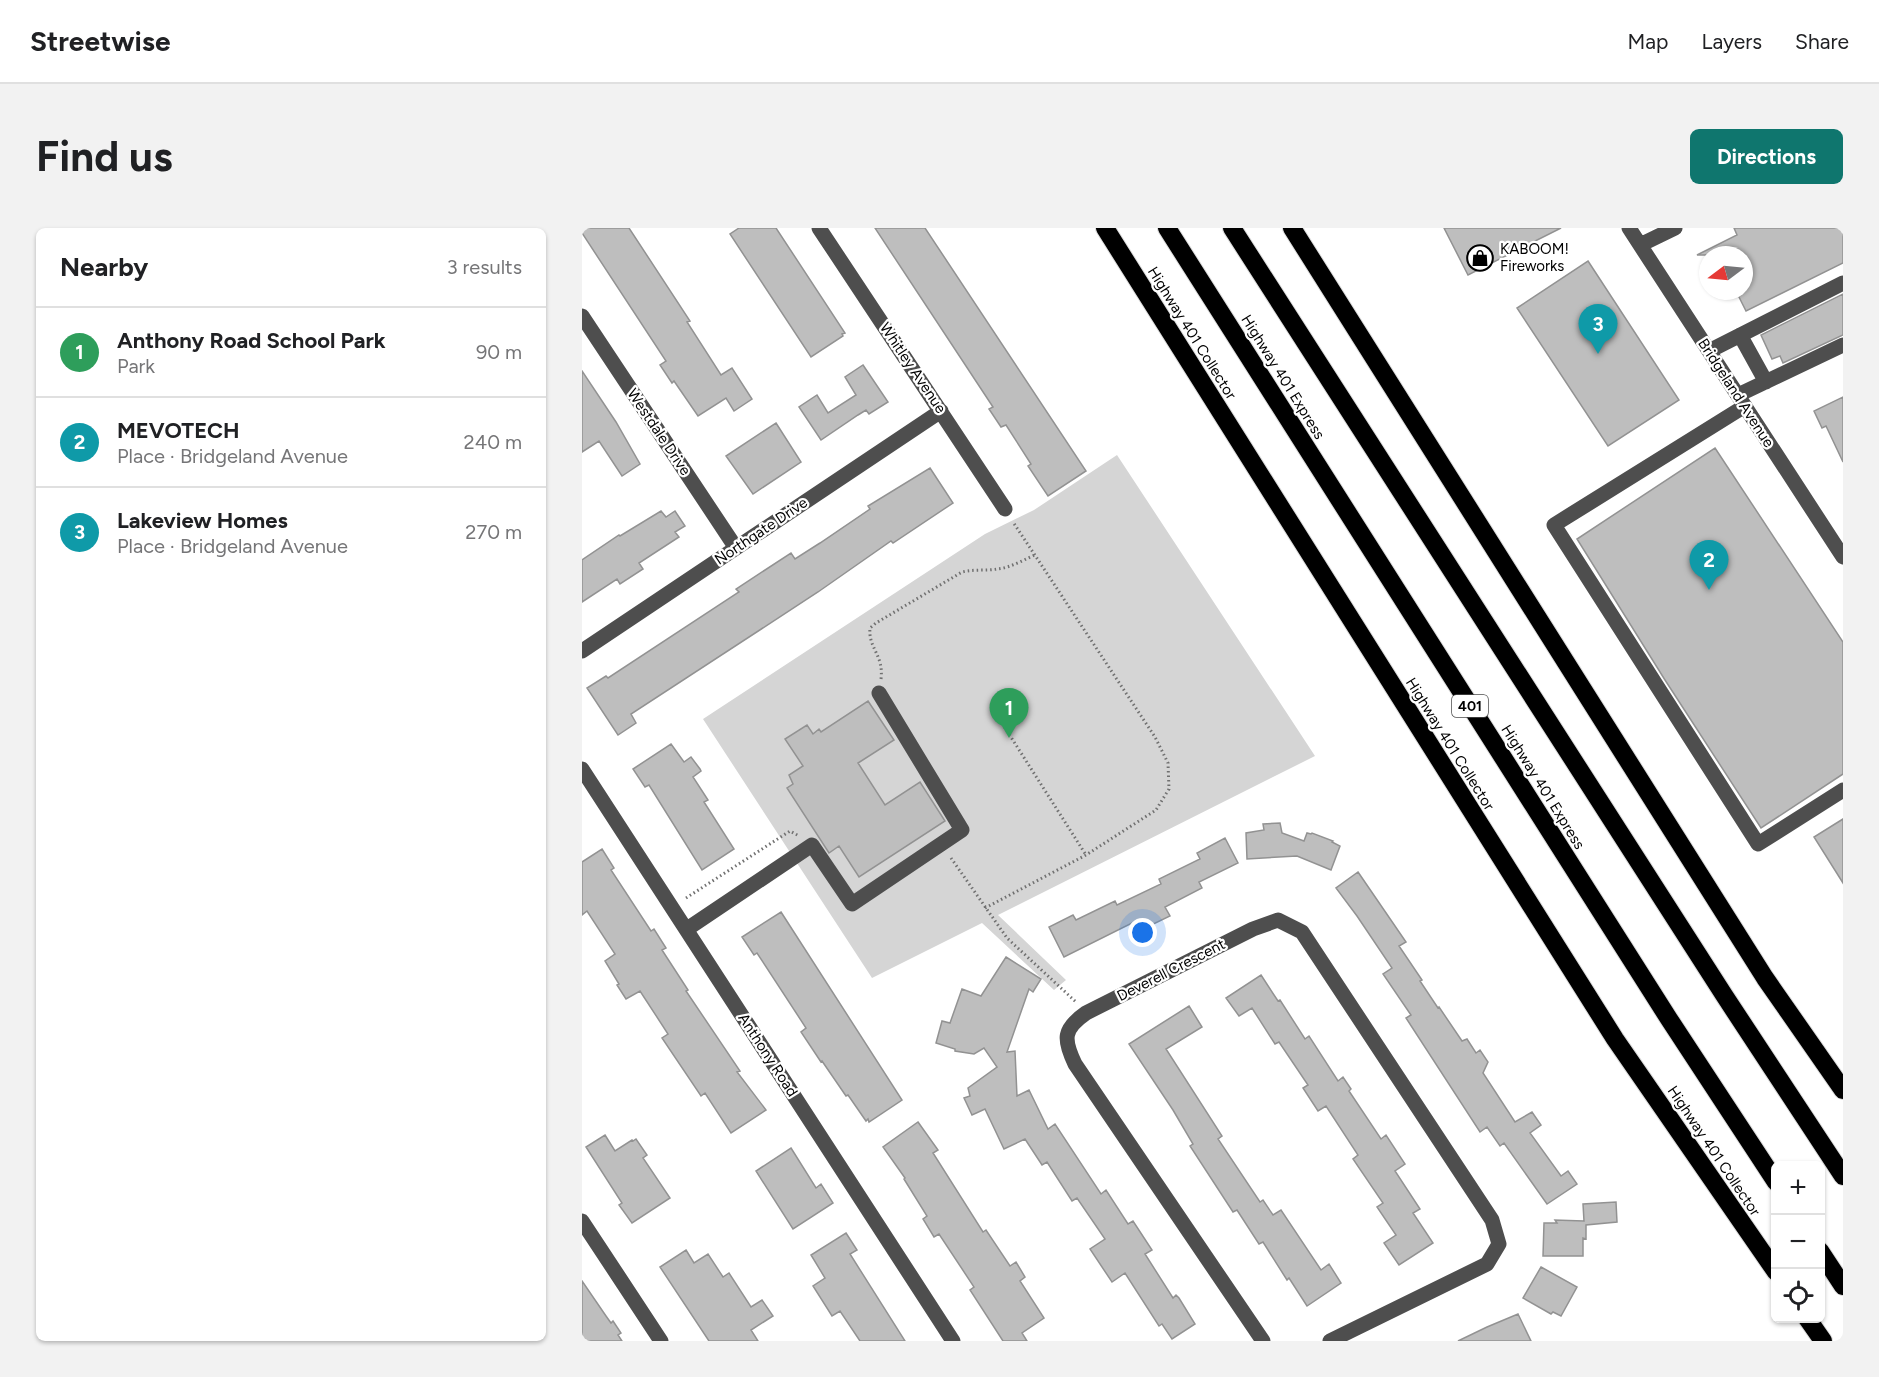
<!DOCTYPE html>
<html lang="en">
<head>
<meta charset="utf-8">
<style>
	:root { --surface:#fff; --page:#f2f2f2; --text:#202124; --muted:#757577; --line:#e0e0e0; --accent:#0f766e }
	body { margin:0; font-family:Figtree,sans-serif; background:var(--page); color:var(--text) }
	.controls { position:absolute; right:18px; bottom:18px; display:grid; overflow:hidden; border-radius:9px; box-shadow:0 2px 4px #0004 }
	.controls button { width:54px; height:54px; display:grid; place-items:center; padding:0; border:0; border-bottom:2px solid var(--line); background:var(--surface); color:var(--text); font:30px sans-serif }
	.compass { position:absolute; left:1117px; top:18px; width:54px; height:54px; border-radius:50%; background:var(--surface); box-shadow:0 2px 4px #0004; rotate:254deg }
	.you { position:absolute; left:561px; top:705px; width:21px; height:21px; margin:-15px; border:4px solid #fff; border-radius:50%; background:#1a73e8; box-shadow:0 0 0 9px #1a73e833 }
	.badge { display:grid; place-items:center; width:39px; height:39px; border-radius:50%; background:var(--accent); color:#fff; font-size:20px; font-weight:700 }
	.pin { position:absolute; translate:-50% -50px; filter:drop-shadow(0 2px 3px #0008) }
	.pin::after { content:''; position:absolute; top:32px; width:21px; height:18px; background:inherit; clip-path:polygon(0 0,100% 0,50% 100%) }
	.list { margin:0; padding:0; list-style:none }
	h2 { display:flex; justify-content:space-between; align-items:center; height:78px; margin:0; padding:0 24px; font-size:26px }
	h2 small { font-size:20px; font-weight:400; color:var(--muted) }
	.list li { display:grid; grid-template-columns:39px 1fr auto; gap:18px; align-items:center; box-sizing:border-box; height:90px; padding:0 24px; border-top:2px solid var(--line) }
	.list b { display:block; font-size:22px; white-space:nowrap }
	.list p { margin:0; font-size:20px; white-space:nowrap; color:var(--muted) }
	.list em { font-size:20px; font-style:normal; color:var(--muted) }
	.icon { flex:none; width:33px; height:33px; fill:none; stroke:currentColor; stroke-width:2; stroke-linecap:round; stroke-linejoin:round }
	.map { position:relative; flex:none; width:1261px; height:1113px; overflow:hidden; border-radius:9px }
	header { display:flex; align-items:center; gap:36px; box-sizing:border-box; height:84px; padding:0 30px; background:var(--surface); border-bottom:2px solid var(--line) }
	header strong { font-size:28px }
	nav { display:flex; gap:33px; margin-inline-start:auto; font-size:21px }
	.intro { display:flex; align-items:center; justify-content:space-between; box-sizing:border-box; height:144px; padding:0 36px }
	h1 { margin:0; font-size:42px }
	.button { padding:15px 27px; border-radius:9px; background:var(--accent); color:#fff; font-size:21px; font-weight:700 }
	main { display:flex; gap:36px; padding:0 36px }
	aside { flex:1; background:var(--surface); border-radius:9px; box-shadow:0 2px 4px #0004 }
	.map>svg:first-child { display:block }
	.green { fill:#d5d5d5 }
	.building { fill:#bebebe; stroke:#929292; stroke-width:1.5 }
	.lines { fill:none; stroke-linecap:round; stroke-linejoin:round }
	.highway-casing { stroke:#dbdbdb; stroke-width:20 }
	.path { stroke:#707070; stroke-width:3; stroke-dasharray:1.5 3; stroke-linecap:butt }
	.minor { stroke:#4e4e4e; stroke-width:15 }
	.highway { stroke:#000; stroke-width:18 }
	.labels { text-anchor:middle; dominant-baseline:central; stroke-width:4.5; stroke-linejoin:round; paint-order:stroke }
	.shield { fill:#fff; stroke:#4c4c4c; stroke-width:1.5 }
	.shield-label { font-size:14px; font-weight:bold; fill:#000 }
	.poi-label { font-size:15px; fill:#000; stroke:#fff; text-anchor:start }
	.street-label { font-size:15px; fill:#000; stroke:#fff }
</style>
</head>
<body>
<header>
<strong>Streetwise</strong>
<nav><a>Map</a><a>Layers</a><a>Share</a></nav>
</header>
<div class="intro"><h1>Find us</h1><a class="button">Directions</a></div>
<main>
<aside>
<h2>Nearby<small>3 results</small></h2>
<ul class="list">
<li><span class="badge" style="background:#2e9e5b">1</span><div><b>Anthony Road School Park</b><p>Park</p></div><em>90 m</em></li>
<li><span class="badge" style="background:#0f9aa8">2</span><div><b>MEVOTECH</b><p>Place · Bridgeland Avenue</p></div><em>240 m</em></li>
<li><span class="badge" style="background:#0f9aa8">3</span><div><b>Lakeview Homes</b><p>Place · Bridgeland Avenue</p></div><em>270 m</em></li>
</ul>
</aside>
<div class="map">
<svg width="1261" height="1113" viewBox="0 0 1261 1113">
	<rect width="100%" height="100%" fill="#fff"/>
	<path class="green" d="M535 227 733 528 416 687 484 752 472 762 400 695 290 750 121 491 403 306 452 282Z"/>
	<path class="building" d="M0 0H47L108 93 105 94 139 147 150 140 170 171 152 183 144 170 116 188 92 153 90 155 78 137 84 133 0 5Z
		M157 0H194L263 105 260 106 261 108 229 129 148 6Z
		M293 0H343L504 243 466 268 446 238 449 236 424 197 419 199 407 181 411 179Z
		M862 0H979L886 47Z
		M1152 0H1261V35L1164 83 1154 63H1162V27H1115L1155 7Z
		M1006 33 1097 172 1026 218 935 80Z
		M1261 66V107L1201 135 1198 128 1190 131 1179 107Z
		M281 137 306 174 287 186 284 182 276 187 239 212 217 179 235 167 246 185 274 167 263 149Z
		M0 143 34 194 58 236 40 248 17 213 0 224Z
		M1261 169V234L1244 198 1240 200 1232 183Z
		M194 195 219 234 171 266 144 228Z
		M1133 220 1261 414V546L1179 600 1083 452 995 311Z
		M348 240 371 275 311 315 309 313 236 364 49 486 54 495 36 507 5 460 24 448 26 450 157 364 154 361 209 325 213 331 238 315 288 281 286 278Z
		M79 283 84 289 93 283 103 298 93 304 97 309 57 335 61 341 38 356 35 351 0 374V332L37 307 38 308Z
		M286 473 312 512 276 535 303 577 338 554 363 593 277 649 257 618 247 625 205 560 211 556 207 547 221 538 203 511 225 497 231 506 237 501 239 504Z
		M89 516 102 534 109 529 118 541 119 543 111 549 126 572 122 574 152 621 120 642 67 557 63 559 51 541Z
		M1261 591V655L1232 609Z
		M698 595 700 605 722 613 725 605 729 606 730 605 751 613 750 614 758 618 749 642 715 628 665 631 664 605 682 602 681 596Z
		M643 610 656 635 617 654 620 660 583 679 588 688 557 703 552 694 482 729 467 699 491 687 494 692 533 673 535 677 579 656 577 651 618 631 615 625Z
		M20 621 32 640 29 642 69 703 72 701 84 720 80 722 106 762 104 763 158 843 155 844 184 882 149 905 123 865 119 868 80 810 86 806 58 763 44 771 35 757 37 756 23 733 33 726 5 683 0 687V634Z
		M776 644 824 714 817 718 840 752 838 753 856 780 857 779 880 813 885 811 894 825 898 822 906 834 901 845 933 894 950 884 959 897 948 905 979 948 986 943 995 956 965 976 922 915 918 918 905 899 898 904 824 790 829 787 801 746 810 740 775 688 754 660Z
		M199 684 320 872 287 894 286 891 284 893 266 867 264 868 240 833 239 834 219 804 224 800 175 725 172 727 160 709Z
		M424 729 459 751 451 764 447 761 425 824 433 823 435 868 447 862 466 901 473 896 519 966 524 962 546 996 551 993 570 1022 563 1026 591 1070 594 1067 597 1070 613 1096 590 1111 580 1096 577 1098 543 1045 530 1054 508 1021 523 1011 495 970 490 973 465 934 460 937 443 911 422 921 403 881 390 887 382 870 388 868 386 860 415 839 402 820 392 826 373 823V821L354 815 360 793 368 795 380 761 399 768Z
		M679 747 696 773 698 772 723 811 727 808 756 853 761 849 769 861 767 863 799 911 804 907 823 936 813 943 838 981 831 985 851 1015 817 1037 802 1015 814 1007 795 979 801 975 771 931 776 927 744 878 736 883 721 860 726 857 697 814 693 816 670 780 657 788 644 770Z
		M607 778 620 799 584 821 640 908 636 911 678 974 681 972 691 987 699 982 739 1042 747 1036 759 1055 725 1078 707 1050 705 1052 681 1014 677 1016 655 982 651 984 608 918 611 916 591 882 547 816Z
		M336 894 356 922 351 925 401 1004 404 1002 428 1038 434 1034 443 1049 438 1053 462 1090 440 1105 445 1113H421L388 1062 392 1059 357 1006 352 1009 341 991 345 988 322 951 323 950 301 919Z
		M23 907 33 923 50 912 51 913 54 911 65 927 61 930 88 970 50 995 37 977 40 975 4 919Z
		M209 920 234 960 239 956 251 975 211 1001 174 943Z
		M1034 974 1035 994 1004 997V1011L1001 1010V1028H961L962 995H975L973 992 1002 993 1001 976Z
		M264 1005 275 1022 268 1026 323 1113H278L258 1083 250 1088 231 1058 243 1050 229 1027Z
		M104 1022 112 1035 126 1026 141 1049 147 1045 169 1079 180 1072 191 1088 169 1102 176 1113H127L78 1039Z
		M959 1039 995 1059 979 1088 971 1084 969 1086 941 1070Z
		M0 1053 24 1088 29 1095 31 1093 39 1105 36 1107 40 1113H0Z
		M936 1086 949 1113H876L905 1099Z"/>
	<g class="lines">
		<g class="highway-casing">
			<path id="highway" d="M523 0 1033 811 1194 1044
				M585 0 1087 791 1194 954
				M650 0 1142 767 1261 948
				M710 0 1183 750 1261 862
				M1238 1023 1261 1058
				M1225 1090 1241 1113"/>
		</g>
		<path class="path" d="M299 451C302 427 286 420 288 400L294 395 380 344C392 341 404 343 415 341 428 340 441 332 453 327
			M420 495 504 627
			M369 630 425 710 494 774
			M104 670 208 603 217 608
			M403 680 504 627 574 582 587 561 586 535 573 509 431 294"/>
		<path class="minor" d="M237 0 423 281
			M1047 0 1261 329
			M1058 17 1093 0
			M0 88 154 320
			M1158 107 1184 154
			M1127 123 1261 55
			M1156 167 1261 117
			M1163 178 972 297 1176 616 1261 562
			M0 423 359 183
			M0 541 371 1113
			M105 701 230 617 270 676 380 602 297 465
			M0 993 79 1113
			M681 1113 493 836C481 811 481 801 504 785L671 701 696 692 720 704 910 992 917 1016 905 1036 748 1113"/>
		<use href="#highway" class="highway"/>
	</g>
	<defs>
		<g id="shop-ring" transform="scale(1.35)"><circle r="9.5" fill="#fff" stroke="#000" stroke-width="1.5"/><path d="M-5-2.5h2.3a2.7 3.5 0 0 1 5.4 0H5L5.5 6h-11ZM-1.5-2.5h3a1.5 2.3 0 0 0-3 0Z" fill="#000"/></g>
	</defs>
	<g fill-rule="evenodd">
		<use href="#shop-ring" x="898" y="30"/>
	</g>
	<g class="labels">
		<rect class="shield" x="870" y="467" width="36" height="22" rx="4.5"/>
		<g class="shield-label">
			<text x="888" y="478">401</text>
		</g>
		<g class="poi-label">
			<text x="918" y="21">KABOOM!<tspan x="918" dy="17">Fireworks</tspan></text>
		</g>
		<g class="street-label">
			<text transform="translate(610 105) rotate(58)">Highway 401 Collector</text>
			<text transform="translate(331 140) rotate(56)">Whitley Avenue</text>
			<text transform="translate(701 149) rotate(58)">Highway 401 Express</text>
			<text transform="translate(1154 165) rotate(57)">Bridgeland Avenue</text>
			<text transform="translate(77 204) rotate(56)">Westdale Drive</text>
			<text transform="translate(179 303) rotate(-34)">Northgate Drive</text>
			<text transform="translate(868 516) rotate(58)">Highway 401 Collector</text>
			<text transform="translate(961 559) rotate(58)">Highway 401 Express</text>
			<text transform="translate(589 742) rotate(-27)">Deverell Crescent</text>
			<text transform="translate(186 827) rotate(57)">Anthony Road</text>
			<text transform="translate(1132 923) rotate(56)">Highway 401 Collector</text>
		</g>
	</g>
</svg>
<div class="controls">
<button>+</button>
<button>−</button>
<button><svg class="icon" aria-label="locate" viewBox="0 0 24 24"><circle cx="12" cy="12" r="6"/><path d="M12 2v4M12 18v4M2 12h4M18 12h4"/></svg></button>
</div>
<svg class="compass" viewBox="-18 -18 36 36"><path d="M0-13l5 13h-10z" fill="#e53935"/><path d="M0 13l5-13h-10z" fill="#757577"/></svg>
<div class="you"></div>
<div class="pin badge" style="left:427px;top:510px;background:#2e9e5b">1</div>
<div class="pin badge" style="left:1127px;top:362px;background:#0f9aa8">2</div>
<div class="pin badge" style="left:1016px;top:126px;background:#0f9aa8">3</div>
</div>
</main>
</body>
</html>
